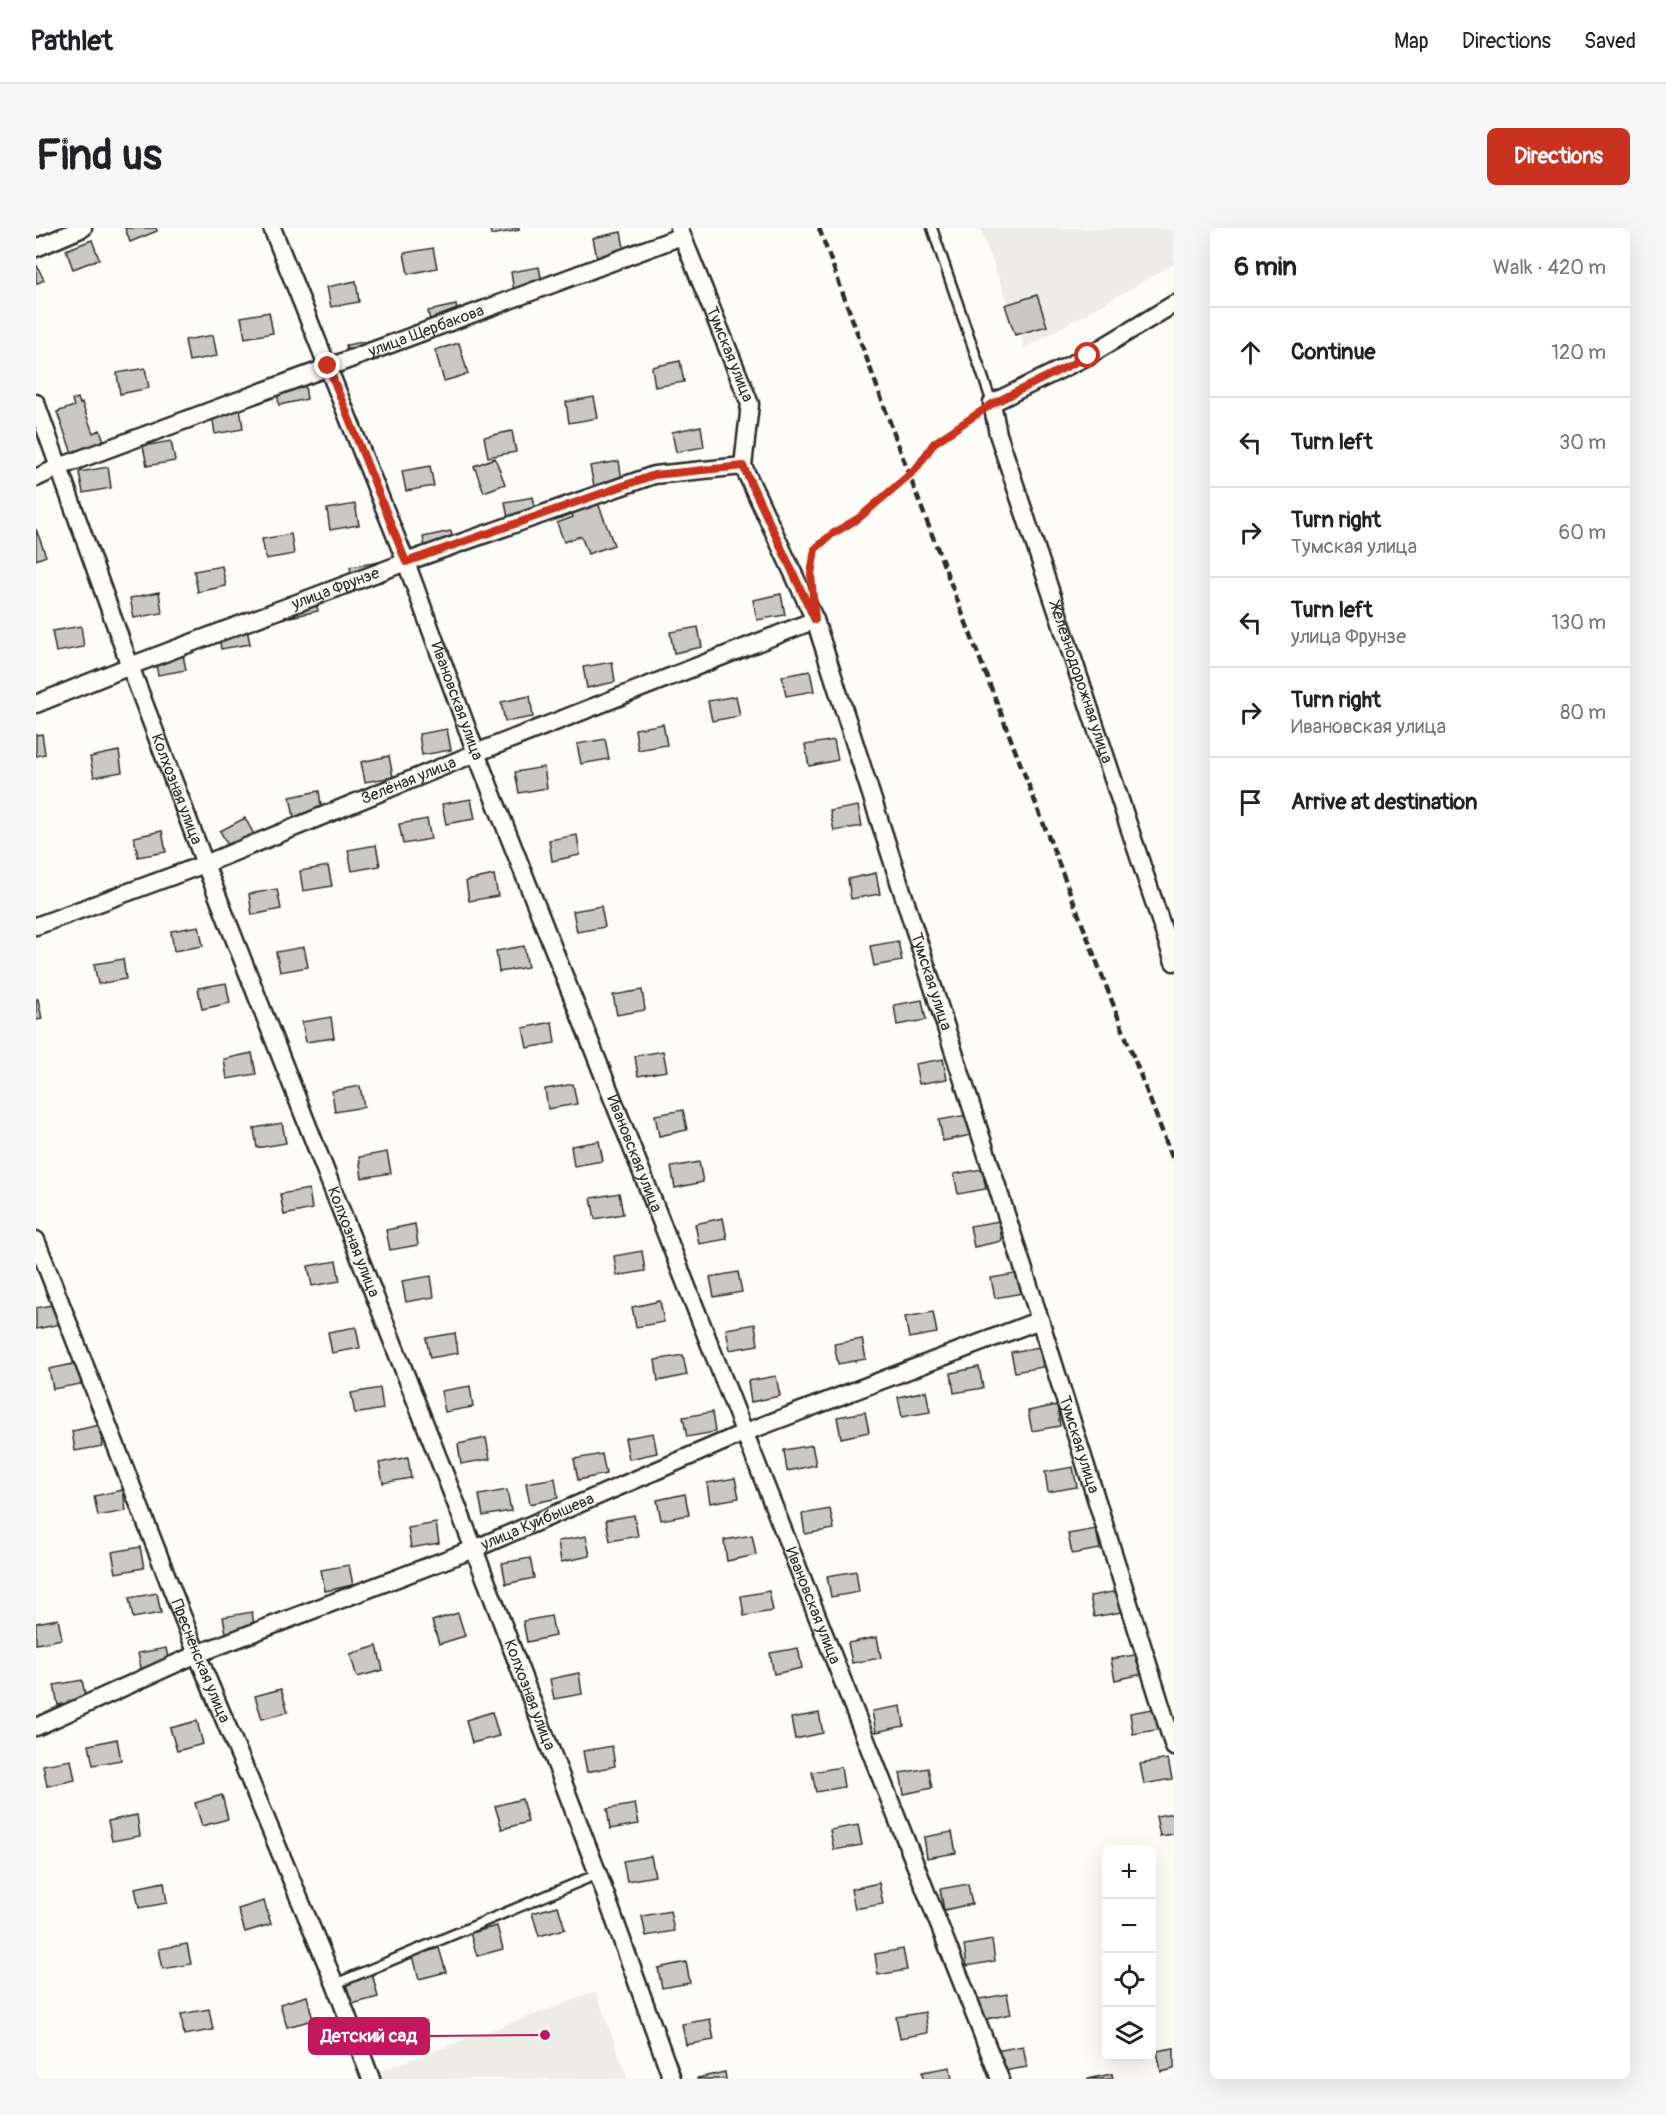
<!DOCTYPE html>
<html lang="en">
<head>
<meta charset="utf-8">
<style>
	:root { --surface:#fff; --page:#f6f6f6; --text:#202124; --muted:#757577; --line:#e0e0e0; --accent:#c8321e }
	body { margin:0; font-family:Pangolin,sans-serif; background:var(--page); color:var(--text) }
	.controls { position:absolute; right:18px; bottom:18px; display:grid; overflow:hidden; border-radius:9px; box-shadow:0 6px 24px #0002 }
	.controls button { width:54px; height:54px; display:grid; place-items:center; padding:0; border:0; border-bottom:2px solid var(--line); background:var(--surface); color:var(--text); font:30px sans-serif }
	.stop { position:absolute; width:18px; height:18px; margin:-14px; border:4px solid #c8321e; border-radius:50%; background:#fff }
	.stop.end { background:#c8321e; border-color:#fff; box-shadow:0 2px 6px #0008 }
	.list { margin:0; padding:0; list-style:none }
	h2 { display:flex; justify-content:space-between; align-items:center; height:78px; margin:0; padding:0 24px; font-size:26px }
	h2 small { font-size:20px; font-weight:400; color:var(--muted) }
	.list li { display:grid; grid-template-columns:39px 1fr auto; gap:18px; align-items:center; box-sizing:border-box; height:90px; padding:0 24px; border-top:2px solid var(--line) }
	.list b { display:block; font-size:22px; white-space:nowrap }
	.list p { margin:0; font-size:20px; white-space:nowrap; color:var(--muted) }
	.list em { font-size:20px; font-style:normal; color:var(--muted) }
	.icon { flex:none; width:33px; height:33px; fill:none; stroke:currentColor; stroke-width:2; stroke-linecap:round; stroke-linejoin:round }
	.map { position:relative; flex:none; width:1138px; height:1851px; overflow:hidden; border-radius:9px }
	header { display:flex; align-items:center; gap:36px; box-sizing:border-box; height:84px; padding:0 30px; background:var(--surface); border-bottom:2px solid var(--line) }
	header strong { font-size:28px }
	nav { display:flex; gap:33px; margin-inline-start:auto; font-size:21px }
	.intro { display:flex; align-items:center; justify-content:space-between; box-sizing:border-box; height:144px; padding:0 36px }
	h1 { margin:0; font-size:42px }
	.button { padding:15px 27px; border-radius:9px; background:var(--accent); color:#fff; font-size:21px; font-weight:700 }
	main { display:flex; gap:36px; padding:0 36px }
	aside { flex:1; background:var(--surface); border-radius:9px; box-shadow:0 6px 24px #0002 }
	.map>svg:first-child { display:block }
	.built { fill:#edece8 }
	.building { fill:#c9c8c4; stroke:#2b2b2b; stroke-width:1.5 }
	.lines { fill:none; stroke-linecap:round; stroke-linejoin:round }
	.lane-casing { stroke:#2b2b2b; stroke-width:13 }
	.street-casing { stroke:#2b2b2b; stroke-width:21 }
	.path { stroke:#2b2b2b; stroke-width:3; stroke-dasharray:4.5 4.5; stroke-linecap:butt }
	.lane { stroke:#fdfcf7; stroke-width:8 }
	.street { stroke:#fdfcf7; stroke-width:16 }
	.rail { stroke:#2b2b2b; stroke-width:4.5; stroke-dasharray:9 4.5; stroke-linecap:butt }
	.route { stroke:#c8321e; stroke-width:8 }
	.labels { text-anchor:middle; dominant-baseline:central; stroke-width:4.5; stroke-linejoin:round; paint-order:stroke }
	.street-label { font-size:16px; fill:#2b2b2b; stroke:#fdfcf7 }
	.leader { fill:none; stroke:#c2185b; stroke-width:2 }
	.callout-dot { fill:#c2185b; stroke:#fdfcf7; stroke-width:2 }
	.callout { fill:#c2185b; stroke:#c2185b; stroke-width:2 }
	.callout-label { font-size:18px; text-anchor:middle; font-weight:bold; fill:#fff }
</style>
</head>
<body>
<header>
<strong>Pathlet</strong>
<nav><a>Map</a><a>Directions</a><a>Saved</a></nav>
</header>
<div class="intro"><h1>Find us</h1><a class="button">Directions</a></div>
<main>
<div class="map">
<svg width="1138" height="1851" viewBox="0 0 1138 1851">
	<rect width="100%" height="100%" fill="#fdfcf7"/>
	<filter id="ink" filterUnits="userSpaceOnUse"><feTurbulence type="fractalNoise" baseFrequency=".0167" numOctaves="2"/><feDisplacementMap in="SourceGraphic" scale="12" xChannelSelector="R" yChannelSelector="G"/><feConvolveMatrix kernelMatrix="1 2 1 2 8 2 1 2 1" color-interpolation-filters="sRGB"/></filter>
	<g filter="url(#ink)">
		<path class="built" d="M944 0H1138V36L989 120Z
			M560 1764 592 1851H321Z"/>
		<path class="building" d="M89 0H120L121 3 94 14Z
			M454 0H483V2L455 7Z
			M585 4 589 25 561 30 557 10Z
			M56 12 63 31 37 41 30 22Z
			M397 20 401 40 372 46 368 25Z
			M0 36 8 52 0 56Z
			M503 39 507 59 478 64 475 44Z
			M320 53 323 74 295 79 291 59Z
			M1001 67 1011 98 979 107 969 77Z
			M420 77 424 98 396 103 392 83Z
			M233 84 237 105 209 110 205 89Z
			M177 107 181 128 153 133 149 112Z
			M338 112 342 132 314 137 310 117Z
			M423 115 432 146 408 153 399 122Z
			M644 133 648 154 619 159 616 139Z
			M109 140 113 160 84 166 81 145Z
			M268 151 271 171 243 177 240 156Z
			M558 169 562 190 533 195 530 174Z
			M42 170 44 176 46 175 57 205 64 202 68 213 36 225 21 184 38 178 36 172Z
			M204 180 207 201 179 206 176 186Z
			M665 198 668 219 640 224 636 204Z
			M476 203 480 224 452 229 448 209Z
			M135 213 139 233 111 238 107 218Z
			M459 230 469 256 448 264 438 238Z
			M583 233 586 253 558 258 554 238Z
			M394 238 398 258 370 263 366 243Z
			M72 239 75 260 47 265 43 244Z
			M497 269 501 290 473 295 469 274Z
			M562 275 578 317 552 326 545 308 528 314 521 295 537 289 536 285Z
			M319 276 323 297 294 302 291 281Z
			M0 301 10 328 0 332Z
			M415 303 419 324 391 329 387 309Z
			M255 306 258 326 230 331 226 311Z
			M343 334 346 354 318 359 314 339Z
			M186 338 190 358 162 364 158 343Z
			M278 363 282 383 254 389 250 368Z
			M123 364 126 385 98 390 94 370Z
			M745 366 749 387 721 392 717 372Z
			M210 396 214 416 185 421 182 401Z
			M45 398 48 419 20 424 16 403Z
			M662 399 666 419 638 425 634 404Z
			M146 422 150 442 122 447 118 427Z
			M576 434 579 454 551 460 547 439Z
			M774 443 778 463 750 468 746 448Z
			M494 468 497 489 469 494 465 474Z
			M700 468 704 488 676 493 672 473Z
			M627 496 631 517 602 522 599 501Z
			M411 501 415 522 386 527 383 506Z
			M6 506 9 526 0 528V507Z
			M569 511 573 531 545 536 541 516Z
			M798 512 802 532 773 538 769 517Z
			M83 523 86 544 58 549 54 529Z
			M353 528 357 549 329 554 325 534Z
			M508 539 511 560 483 565 479 544Z
			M283 563 286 584 258 589 254 569Z
			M435 571 439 591 410 596 406 576Z
			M822 578 826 598 798 603 794 583Z
			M209 590 221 612 197 626 184 603Z
			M391 591 395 611 367 616 363 596Z
			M126 603 130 624 102 629 98 609Z
			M541 607 544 627 516 633 513 612Z
			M340 617 344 638 316 643 312 622Z
			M292 638 296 658 267 663 264 643Z
			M840 645 844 666 815 671 812 651Z
			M458 647 462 668 433 673 430 653Z
			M241 661 245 681 216 687 213 666Z
			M565 678 569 699 541 704 537 683Z
			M163 698 167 718 138 723 135 703Z
			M862 713 866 733 838 738 834 718Z
			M488 718 492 739 463 744 460 723Z
			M268 719 272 739 244 744 240 724Z
			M87 731 90 751 62 756 58 736Z
			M190 755 194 775 166 781 162 760Z
			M606 762 609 782 581 787 577 767Z
			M0 771H2L6 791 0 792Z
			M886 772 890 792 861 797 858 777Z
			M295 789 298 810 270 814 266 794Z
			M516 794 519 815 491 820 487 800Z
			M627 823 631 843 602 848 599 828Z
			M216 825 220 846 191 851 188 831Z
			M907 831 911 851 883 856 879 836Z
			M537 856 541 876 512 881 509 861Z
			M324 858 328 879 299 884 296 863Z
			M647 882 651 902 623 908 619 887Z
			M931 887 935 907 907 913 903 892Z
			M246 895 250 915 221 920 218 900Z
			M563 913 567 933 538 938 535 918Z
			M351 924 355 945 326 950 323 929Z
			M663 934 667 954 639 960 635 939Z
			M946 941 950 961 922 966 918 946Z
			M273 961 276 981 248 987 244 966Z
			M583 965 587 986 559 991 555 970Z
			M687 990 691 1011 663 1016 659 996Z
			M963 993 966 1013 938 1019 934 998Z
			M379 996 382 1017 354 1022 350 1002Z
			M606 1023 609 1043 581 1048 578 1028Z
			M300 1033 304 1053 276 1058 272 1038Z
			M702 1044 706 1064 678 1069 674 1049Z
			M984 1045 987 1065 959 1070 955 1050Z
			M395 1048 398 1069 370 1074 366 1053Z
			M624 1073 628 1094 600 1099 596 1079Z
			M21 1076 25 1096 0 1101V1080Z
			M897 1084 901 1105 873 1110 869 1089Z
			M719 1096 722 1117 694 1122 690 1101Z
			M320 1099 324 1120 296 1125 292 1104Z
			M419 1105 422 1125 394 1130 390 1110Z
			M826 1111 830 1131 802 1136 798 1116Z
			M1003 1119 1007 1139 979 1144 975 1124Z
			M647 1127 651 1147 622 1153 619 1132Z
			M42 1135 45 1156 17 1161 13 1141Z
			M943 1139 947 1160 918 1165 915 1145Z
			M740 1148 744 1168 715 1174 712 1153Z
			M434 1158 437 1179 409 1184 405 1163Z
			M344 1160 347 1181 319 1186 315 1165Z
			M890 1163 894 1184 866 1189 862 1169Z
			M1021 1177 1024 1198 996 1203 992 1183Z
			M676 1184 679 1204 651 1209 647 1189Z
			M829 1184 833 1204 805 1210 801 1189Z
			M64 1197 67 1218 39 1223 36 1203Z
			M617 1205 621 1225 593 1231 589 1210Z
			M450 1210 454 1231 425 1236 422 1216Z
			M776 1217 780 1237 751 1243 748 1222Z
			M566 1226 570 1246 542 1252 538 1231Z
			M372 1229 375 1250 347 1255 343 1235Z
			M1037 1239 1041 1259 1012 1264 1009 1244Z
			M519 1250 522 1270 494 1276 490 1255Z
			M699 1250 703 1270 674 1275 671 1255Z
			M87 1262 90 1283 62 1288 58 1268Z
			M471 1262 475 1283 447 1288 443 1267Z
			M649 1266 653 1287 625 1292 621 1272Z
			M794 1281 798 1301 769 1306 766 1286Z
			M598 1287 602 1308 574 1313 570 1292Z
			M400 1295 403 1315 375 1320 372 1300Z
			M1060 1301 1064 1321 1036 1326 1032 1306Z
			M716 1307 720 1327 691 1333 688 1312Z
			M550 1308 554 1328 525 1334 522 1313Z
			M104 1319 108 1340 80 1345 76 1324Z
			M494 1330 498 1350 470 1356 466 1335Z
			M313 1337 317 1357 289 1363 285 1342Z
			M820 1343 823 1364 795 1369 791 1348Z
			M733 1363 737 1383 708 1388 705 1368Z
			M1082 1363 1086 1384 1058 1389 1054 1368Z
			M121 1365 125 1385 97 1390 93 1370Z
			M216 1384 219 1404 191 1410 187 1389Z
			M422 1385 429 1408 403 1416 396 1393Z
			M515 1388 519 1408 491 1414 487 1393Z
			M22 1391 26 1411 0 1416V1395Z
			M841 1409 845 1430 816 1435 812 1415Z
			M341 1418 347 1442 321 1449 314 1426Z
			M130 1420 134 1440 106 1445 102 1425Z
			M762 1420 766 1440 738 1446 734 1425Z
			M1104 1426 1107 1446 1079 1452 1075 1431Z
			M543 1445 546 1466 518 1471 514 1451Z
			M46 1452 50 1472 22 1477 18 1457Z
			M245 1461 252 1484 226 1491 219 1468Z
			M865 1478 868 1498 840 1504 836 1483Z
			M1122 1480 1126 1501 1097 1506 1094 1485Z
			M456 1484 463 1508 436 1515 430 1492Z
			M783 1485 787 1505 759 1511 755 1490Z
			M161 1493 167 1516 141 1523 134 1500Z
			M81 1511 85 1532 57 1537 53 1517Z
			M576 1518 579 1538 551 1544 547 1523Z
			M1132 1531 1136 1551 1108 1556 1104 1536Z
			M35 1532 39 1552 11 1558 7 1537Z
			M805 1539 808 1559 780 1564 776 1544Z
			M892 1540 896 1560 868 1566 864 1545Z
			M186 1567 192 1591 166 1598 159 1575Z
			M486 1571 492 1594 466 1601 459 1578Z
			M599 1576 603 1596 574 1601 571 1581Z
			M1138 1585V1606L1124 1608 1120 1588Z
			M101 1587 104 1608 76 1613 72 1593Z
			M822 1597 826 1617 798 1622 794 1602Z
			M916 1604 920 1625 891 1630 888 1609Z
			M615 1628 619 1648 591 1653 587 1633Z
			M128 1654 131 1675 103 1680 99 1660Z
			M843 1655 847 1676 819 1681 815 1661Z
			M932 1656 936 1676 908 1682 904 1661Z
			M228 1673 235 1696 209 1704 202 1681Z
			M522 1678 529 1701 503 1708 496 1685Z
			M634 1683 638 1703 610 1708 606 1688Z
			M461 1698 467 1721 441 1728 434 1705Z
			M956 1712 959 1733 931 1738 928 1717Z
			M151 1716 155 1736 127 1741 123 1721Z
			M403 1720 410 1744 383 1751 377 1728Z
			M867 1721 871 1742 842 1747 839 1726Z
			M650 1734 654 1755 626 1760 622 1740Z
			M336 1745 342 1769 316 1776 309 1753Z
			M971 1766 975 1786 946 1792 943 1771Z
			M271 1768 277 1792 251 1799 244 1776Z
			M173 1781 177 1802 148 1807 145 1786Z
			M889 1784 892 1805 864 1810 860 1789Z
			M674 1791 678 1812 650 1817 646 1796Z
			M987 1818 991 1839 963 1844 959 1823Z
			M1138 1820V1841L1125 1844 1121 1823Z
			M914 1839 916 1851H887L886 1844Z
			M689 1844 690 1851H661V1850Z
			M1076 1846 1077 1851H1051Z"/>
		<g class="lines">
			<g class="lane-casing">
				<path id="lane" d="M896 0 956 175
					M299 1756 562 1646"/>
			</g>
			<g class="street-casing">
				<g id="street">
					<path id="s1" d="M236 0 370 334 440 525 964 1851"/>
					<path id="s2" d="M643 0 714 176 707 238 779 392 1004 1092 1138 1519"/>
					<path d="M0 20 47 0"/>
					<path id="s3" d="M1138 76 1052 128 956 175 962 206 1138 734"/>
					<path id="s4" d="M0 175 94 438 169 636 438 1321 562 1646 636 1851"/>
					<path id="s5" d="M0 250 23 239 646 8"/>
					<path id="s6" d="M0 476 94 438 370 334 618 247 707 238"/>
					<path id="s7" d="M0 698 169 636 440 525 779 392"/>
					<path id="s8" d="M0 1012 161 1426 299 1756 335 1851"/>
					<path id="s9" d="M0 1499 161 1426 438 1321 710 1204 1004 1092"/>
				</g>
			</g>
			<path class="path" d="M776 343 779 321 796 306 823 290 880 241 898 215 942 185"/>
			<use href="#lane" class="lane"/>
			<use href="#street" class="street"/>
			<path class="rail" d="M783 0 878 260 1138 934"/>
		</g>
	</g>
	<g class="lines" filter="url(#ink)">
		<path class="route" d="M292 138 370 334 618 247 707 238 779 392 775 346 779 321 796 306 823 290 880 241 898 215 956 176 1052 128"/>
	</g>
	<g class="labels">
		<g class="street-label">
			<text stroke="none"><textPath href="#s5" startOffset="417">улица Щербакова</textPath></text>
			<text stroke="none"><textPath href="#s2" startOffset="136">Тумская улица</textPath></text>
			<text stroke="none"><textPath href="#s6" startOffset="321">улица Фрунзе</textPath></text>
			<text stroke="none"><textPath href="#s3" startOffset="501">Железнодорожная улица</textPath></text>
			<text stroke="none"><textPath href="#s1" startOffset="508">Ивановская улица</textPath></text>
			<text stroke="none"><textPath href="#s7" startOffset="400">Зелёная улица</textPath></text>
			<text stroke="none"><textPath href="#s4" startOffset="411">Колхозная улица</textPath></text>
			<text stroke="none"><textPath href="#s2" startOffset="802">Тумская улица</textPath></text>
			<text stroke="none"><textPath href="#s1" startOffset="994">Ивановская улица</textPath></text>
			<text stroke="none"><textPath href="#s4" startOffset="897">Колхозная улица</textPath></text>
			<text stroke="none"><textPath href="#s2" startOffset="1288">Тумская улица</textPath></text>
			<text stroke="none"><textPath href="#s9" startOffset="542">улица Куйбышева</textPath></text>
			<text stroke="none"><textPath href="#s1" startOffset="1480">Ивановская улица</textPath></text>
			<text stroke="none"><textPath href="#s8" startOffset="452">Пресненская улица</textPath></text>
			<text stroke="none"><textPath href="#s4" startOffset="1383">Колхозная улица</textPath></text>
		</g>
	</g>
	<path class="leader" d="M509 1807L393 1808"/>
	<circle class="callout-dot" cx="509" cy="1807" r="6"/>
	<rect class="callout" x="273" y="1790" width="120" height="36" rx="6"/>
	<g class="callout-label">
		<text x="333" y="1814">Детский сад</text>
	</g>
</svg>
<div class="controls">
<button>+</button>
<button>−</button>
<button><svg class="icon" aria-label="locate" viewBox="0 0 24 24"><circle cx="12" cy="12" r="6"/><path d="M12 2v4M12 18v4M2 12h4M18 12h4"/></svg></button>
<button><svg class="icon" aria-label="layers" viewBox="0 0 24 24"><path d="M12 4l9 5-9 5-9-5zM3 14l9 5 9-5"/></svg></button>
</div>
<div class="stop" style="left:1052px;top:128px"></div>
<div class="stop end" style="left:292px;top:138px"></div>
</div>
<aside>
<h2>6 min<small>Walk · 420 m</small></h2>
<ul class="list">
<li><svg class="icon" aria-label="ahead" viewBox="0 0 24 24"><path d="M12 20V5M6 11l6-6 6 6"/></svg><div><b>Continue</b></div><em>120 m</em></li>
<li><svg class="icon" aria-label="left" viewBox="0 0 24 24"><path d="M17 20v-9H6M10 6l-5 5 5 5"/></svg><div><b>Turn left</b></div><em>30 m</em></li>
<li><svg class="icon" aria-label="right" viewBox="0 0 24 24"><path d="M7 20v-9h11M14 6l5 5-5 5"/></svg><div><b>Turn right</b><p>Тумская улица</p></div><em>60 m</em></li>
<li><svg class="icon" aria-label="left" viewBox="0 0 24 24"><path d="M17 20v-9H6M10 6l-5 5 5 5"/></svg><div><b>Turn left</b><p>улица Фрунзе</p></div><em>130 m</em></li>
<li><svg class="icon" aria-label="right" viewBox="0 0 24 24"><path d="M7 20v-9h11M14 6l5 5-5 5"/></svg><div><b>Turn right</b><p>Ивановская улица</p></div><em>80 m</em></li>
<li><svg class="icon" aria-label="arrive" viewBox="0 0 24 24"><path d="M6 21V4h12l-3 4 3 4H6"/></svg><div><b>Arrive at destination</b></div></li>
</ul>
</aside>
</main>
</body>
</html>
